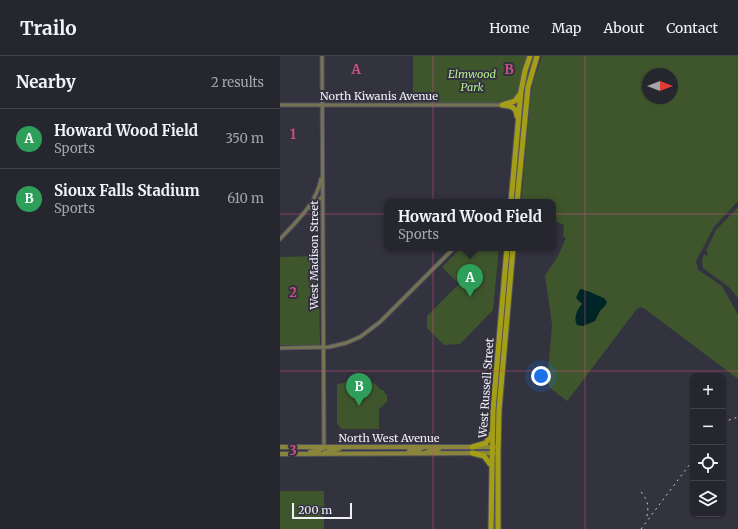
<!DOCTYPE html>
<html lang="en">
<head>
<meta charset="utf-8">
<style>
	:root { --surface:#26262f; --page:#32323b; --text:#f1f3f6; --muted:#a4a5aa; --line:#42434b; --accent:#6ec2f3 }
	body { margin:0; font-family:Merriweather,serif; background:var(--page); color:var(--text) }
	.controls { position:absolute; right:12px; bottom:12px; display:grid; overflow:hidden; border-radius:8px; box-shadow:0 1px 3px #0004 }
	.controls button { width:36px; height:36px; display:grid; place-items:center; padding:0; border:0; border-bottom:1px solid var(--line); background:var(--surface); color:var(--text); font:20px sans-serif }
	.compass { position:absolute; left:362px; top:12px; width:36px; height:36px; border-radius:50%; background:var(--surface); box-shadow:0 1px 3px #0004; rotate:90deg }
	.scale { position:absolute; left:12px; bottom:10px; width:60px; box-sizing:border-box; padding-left:4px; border:2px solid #f0eff8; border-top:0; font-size:11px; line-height:14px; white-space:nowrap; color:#f0eff8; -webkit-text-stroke:3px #33323f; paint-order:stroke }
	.you { position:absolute; left:261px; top:320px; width:14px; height:14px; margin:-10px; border:3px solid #fff; border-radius:50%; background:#1a73e8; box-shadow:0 0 0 6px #1a73e833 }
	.badge { display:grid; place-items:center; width:26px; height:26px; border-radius:50%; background:var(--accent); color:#fff; font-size:13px; font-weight:700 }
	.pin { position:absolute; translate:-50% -33px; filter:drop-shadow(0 1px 2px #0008) }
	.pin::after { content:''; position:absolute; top:21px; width:14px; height:12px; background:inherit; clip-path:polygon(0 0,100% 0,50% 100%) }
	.popup { position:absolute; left:104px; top:143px; width:172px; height:52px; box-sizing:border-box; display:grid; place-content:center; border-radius:8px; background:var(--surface); filter:drop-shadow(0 1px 3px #0005); font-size:13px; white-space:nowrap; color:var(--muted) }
	.popup b { font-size:15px; color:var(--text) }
	.popup::after { content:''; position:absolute; left:50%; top:100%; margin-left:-8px; border:8px solid transparent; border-top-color:var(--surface) }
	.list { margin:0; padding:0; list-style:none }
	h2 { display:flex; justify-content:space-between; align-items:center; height:52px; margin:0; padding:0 16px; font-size:17px }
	h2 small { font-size:13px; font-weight:400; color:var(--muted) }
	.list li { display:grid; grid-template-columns:26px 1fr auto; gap:12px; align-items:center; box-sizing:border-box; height:60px; padding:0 16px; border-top:1px solid var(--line) }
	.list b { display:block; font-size:15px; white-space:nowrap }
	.list p { margin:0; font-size:13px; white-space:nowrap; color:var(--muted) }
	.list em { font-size:13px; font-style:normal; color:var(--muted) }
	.icon { flex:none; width:22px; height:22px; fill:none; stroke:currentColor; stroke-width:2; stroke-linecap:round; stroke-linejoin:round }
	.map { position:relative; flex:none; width:458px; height:473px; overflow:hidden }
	header { display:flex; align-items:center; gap:24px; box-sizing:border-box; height:56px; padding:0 20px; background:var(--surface); border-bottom:1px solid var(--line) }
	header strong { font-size:19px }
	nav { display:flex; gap:22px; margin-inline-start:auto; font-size:14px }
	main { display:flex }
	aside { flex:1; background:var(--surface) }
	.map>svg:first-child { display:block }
	.green { fill:#3f562d; fill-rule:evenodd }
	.water { fill:#002526 }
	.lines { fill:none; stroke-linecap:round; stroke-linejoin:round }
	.secondary-casing { stroke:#52515d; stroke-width:5 }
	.primary-casing { stroke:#52515d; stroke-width:6 }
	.highway-casing { stroke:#52515d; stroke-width:7 }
	.secondary { stroke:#757354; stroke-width:3 }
	.primary { stroke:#89853a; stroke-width:4 }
	.highway { stroke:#a39e16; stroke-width:5 }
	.rail { stroke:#c8c7d1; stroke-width:1; stroke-dasharray:2 4; stroke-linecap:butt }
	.grid { fill:none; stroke:#ce4e82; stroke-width:1; stroke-opacity:0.55 }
	.labels { text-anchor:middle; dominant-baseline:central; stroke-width:4; stroke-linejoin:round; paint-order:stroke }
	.park-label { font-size:11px; font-style:italic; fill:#b6ec8c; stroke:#33323f }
	.street-label { font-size:11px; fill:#f0eff8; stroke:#33323f }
	.grid-label { font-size:13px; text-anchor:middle; font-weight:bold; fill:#ce4e82; stroke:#33323f; stroke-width:4; stroke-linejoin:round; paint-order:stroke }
</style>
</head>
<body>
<header>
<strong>Trailo</strong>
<nav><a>Home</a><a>Map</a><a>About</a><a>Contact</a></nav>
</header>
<main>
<aside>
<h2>Nearby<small>2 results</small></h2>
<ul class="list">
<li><span class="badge" style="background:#2e9e5b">A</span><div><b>Howard Wood Field</b><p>Sports</p></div><em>350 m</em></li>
<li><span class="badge" style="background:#2e9e5b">B</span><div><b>Sioux Falls Stadium</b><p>Sports</p></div><em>610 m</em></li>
</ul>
</aside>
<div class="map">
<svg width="458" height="473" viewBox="0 0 458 473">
	<rect width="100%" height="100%" fill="#33323f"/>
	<path class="green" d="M133 0H251L235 45 222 49H133Z
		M262 0H458V145L434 171 416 205 418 214 442 230 458 259V323L365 253 360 251 356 254 288 344 287 345 269 331 268 316 272 269 265 219 277 202 286 182 283 180 284 169 273 164V146H241L250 45 253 26ZM368 18H392V42H368Z
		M458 151V242L449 231 423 212 422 205 424 198 427 200 428 197 426 195 436 174Z
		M181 192H219L213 254 180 288 164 289 147 272V260L179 228 162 211Z
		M38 200 40 289H0V201Z
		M64 326 73 328 94 327 101 334H104L105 338H107V346L99 353V373H62L57 368V328L64 327Z
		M0 435H44V473H0Z"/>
	<path class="water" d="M300 233C305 233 318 240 324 242L327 246 325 250 320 255 315 265 303 270 297 269C293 262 297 254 302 248L296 242Z"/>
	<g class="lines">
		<g class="secondary-casing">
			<path id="secondary" d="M42 0 44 398
				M0 49H222
				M30 152 43 140
				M0 183C17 165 36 148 41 123
				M0 292 49 291 66 287 80 281 100 266 174 192"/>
		</g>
		<g class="primary-casing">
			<path id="primary" d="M0 391H215
				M129 395 138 394 144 391
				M30 396 40 394 44 391
				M145 397 149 395 159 393
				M0 398 214 397
				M44 398 48 395 59 393"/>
		</g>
		<g class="highway-casing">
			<path id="highway" d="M225 48 235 45 240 38
				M222 49C230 50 236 50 237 60
				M231 146 241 35 245 15 250 0
				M237 146 248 31 257 0
				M192 391 206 387 211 378
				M192 397 204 400 210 408
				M211 473 213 354 227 192
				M218 473V397L219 354 233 192"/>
		</g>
		<use href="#secondary" class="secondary"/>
		<use href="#primary" class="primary"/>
		<use href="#highway" class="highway"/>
		<path class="rail" d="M443 366 458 361
			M361 436C369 445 369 453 366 464
			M361 473 413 404"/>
	</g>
	<path class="grid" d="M153 0V473M305 0V473M0 158H458M0 315H458"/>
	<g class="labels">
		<g class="park-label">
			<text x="192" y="18">Elmwood<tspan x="192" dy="13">Park</tspan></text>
		</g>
		<g class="street-label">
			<text x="99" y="40">North Kiwanis Avenue</text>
			<text transform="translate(34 199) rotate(-90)">West Madison Street</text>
			<text transform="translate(206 332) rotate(-86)">West Russell Street</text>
			<text x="109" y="382">North West Avenue</text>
		</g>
	</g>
	<g class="grid-label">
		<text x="76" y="18">A</text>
		<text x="229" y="18">B</text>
		<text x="13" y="83">1</text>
		<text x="13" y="241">2</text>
		<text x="13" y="399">3</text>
	</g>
</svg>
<div class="controls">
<button>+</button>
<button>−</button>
<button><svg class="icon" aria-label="locate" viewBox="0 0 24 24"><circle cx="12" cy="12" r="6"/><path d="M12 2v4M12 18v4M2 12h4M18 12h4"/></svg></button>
<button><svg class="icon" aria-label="layers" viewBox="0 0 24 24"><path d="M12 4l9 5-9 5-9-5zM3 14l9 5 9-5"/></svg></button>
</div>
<svg class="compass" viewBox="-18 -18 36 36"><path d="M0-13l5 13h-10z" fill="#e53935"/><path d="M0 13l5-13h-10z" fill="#a4a5aa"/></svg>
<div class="scale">200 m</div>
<div class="you"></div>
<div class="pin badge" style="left:190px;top:241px;background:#2e9e5b">A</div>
<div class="popup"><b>Howard Wood Field</b>Sports</div>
<div class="pin badge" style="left:79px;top:350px;background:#2e9e5b">B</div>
</div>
</main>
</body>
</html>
